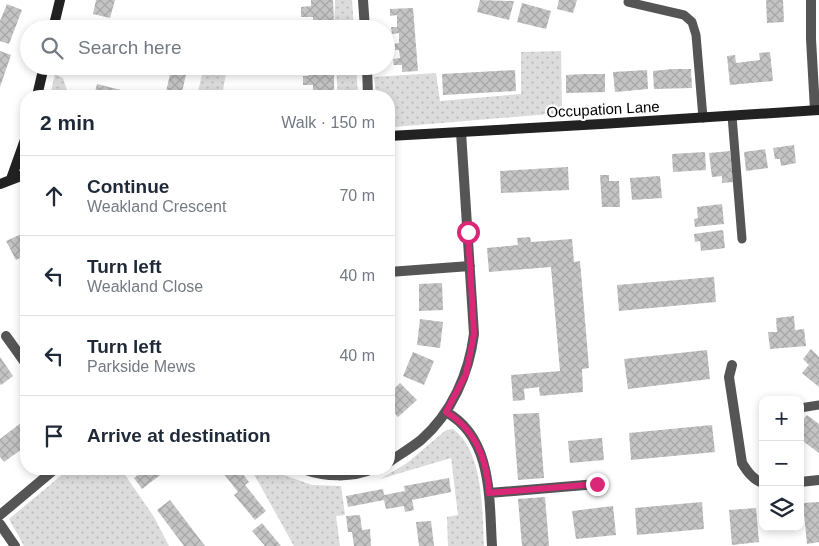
<!DOCTYPE html>
<html lang="en">
<head>
<meta charset="utf-8">
<style>
	:root { --surface:#fff; --page:#f2f2f3; --text:#1f2937; --muted:#747a83; --line:#e0e1e3 }
	body { margin:0; font-family:Helvetica,sans-serif; background:var(--page); color:var(--text) }
	.controls { position:absolute; right:15px; bottom:15px; display:grid; overflow:hidden; border-radius:10px; box-shadow:0 2px 8px #0003 }
	.controls button { width:45px; height:45px; display:grid; place-items:center; padding:0; border:0; border-bottom:1px solid var(--line); background:var(--surface); color:var(--text); font:25px sans-serif }
	.stop { position:absolute; width:15px; height:15px; margin:-11px; border:4px solid #db2777; border-radius:50%; background:#fff }
	.stop.end { background:#db2777; border-color:#fff; box-shadow:0 1px 5px #0008 }
	.list { margin:0; padding:0; list-style:none }
	h2 { display:flex; justify-content:space-between; align-items:center; height:65px; margin:0; padding:0 20px; font-size:21px }
	h2 small { font-size:16px; font-weight:400; color:var(--muted) }
	.list li { display:grid; grid-template-columns:32px 1fr auto; gap:15px; align-items:center; box-sizing:border-box; height:80px; padding:0 20px; border-top:1px solid var(--line) }
	.list b { display:block; font-size:19px; white-space:nowrap }
	.list p { margin:0; font-size:16px; white-space:nowrap; color:var(--muted) }
	.list em { font-size:16px; font-style:normal; color:var(--muted) }
	.icon { flex:none; width:28px; height:28px; fill:none; stroke:currentColor; stroke-width:2; stroke-linecap:round; stroke-linejoin:round }
	.map { position:relative; flex:none; width:819px; height:546px; overflow:hidden }
	.search { position:absolute; background:var(--surface); box-shadow:0 2px 8px #0003; left:20px; top:20px; width:375px; height:55px; display:flex; align-items:center; gap:12px; box-sizing:border-box; padding:0 18px; border-radius:28px; color:var(--muted); font-size:19px }
	.panel { position:absolute; background:var(--surface); box-shadow:0 2px 8px #0003; left:20px; top:90px; width:375px; height:385px; border-radius:20px }
	.map>svg:first-child { display:block }
	.grass { fill:url(#grass-dots) }
	.building { fill:url(#building-cross-hatch) }
	.lines { fill:none; stroke-linecap:round; stroke-linejoin:round }
	.lane { stroke:#555; stroke-width:9 }
	.street { stroke:#555; stroke-width:10 }
	.secondary { stroke:#222; stroke-width:10 }
	.route { stroke:#db2777; stroke-width:6 }
	.labels { text-anchor:middle; dominant-baseline:central; stroke-width:4.5; stroke-linejoin:round; paint-order:stroke }
	.street-label { font-size:15px; fill:#000; stroke:#fff }
</style>
</head>
<body>
<div class="map">
<svg width="819" height="546" viewBox="0 0 819 546">
	<defs>
		<pattern id="grass-dots" width="8" height="8" patternUnits="userSpaceOnUse" patternTransform="scale(1.25)"><rect width="8" height="8" fill="#dcdcdc"/><path d="M2 2h.1M6 6h.1" fill="none" stroke="#bbb" stroke-width="1.8" stroke-linecap="round"/></pattern>
		<pattern id="building-cross-hatch" width="8" height="8" patternUnits="userSpaceOnUse" patternTransform="scale(1.25)"><rect width="8" height="8" fill="#c4c4c4"/><path d="M0 0l8 8M0 8l8-8" fill="none" stroke="#a7a7a7"/></pattern>
	</defs>
	<rect width="100%" height="100%" fill="#fff"/>
	<path class="grass" d="M335 0H352L354 29H334Z
		M561 51 562 113 394 127 389 123V96H376L374 77 436 73 440 101 521 94V52Z
		M204 66H260V71L226 73 222 96H197Z
		M336 66H356L358 96H334L338 95Z
		M55 74 63 78 69 96H50Z
		M453 429C484 452 482 511 484 546H448L447 517 458 515 451 458 380 479 407 463 446 430Z
		M69 469H121L154 517 169 546H24L9 519Z
		M251 469H273L281 474 312 485 341 486 345 515 336 516 340 546H294Z"/>
	<path class="building" d="M96 0H115L110 18 93 14Z
		M311 0H333L334 22 313 23V17H301V7L311 6Z
		M480 0 514 1 509 20 477 12Z
		M559 0H577L573 13 557 9Z
		M766 0H783L784 22 767 23Z
		M522 3 551 11 546 29 517 22Z
		M7 4 22 10 9 44 0 41V21Z
		M413 8 418 71 402 72V65H394L393 59 400 58 399 50H394V44L399 43V33L392 34 391 27H397V15L390 16V9Z
		M183 20 198 23 197 29H181Z
		M92 23 112 28V29H91Z
		M0 51 11 55 0 87Z
		M770 52 773 81 730 85 727 56 735 55 736 63 760 60 759 53Z
		M172 66H188L181 96H165Z
		M308 66H334V95H313V85H303V76H308Z
		M672 69H691L692 88 654 89 653 71Z
		M515 70 516 91 443 95 442 74Z
		M647 70 648 89 615 92 613 72Z
		M585 74H605V92L566 93V75Z
		M97 84 129 92 128 96H94Z
		M292 93V96H250L249 95Z
		M794 145 796 163 781 166 780 159H775L773 148Z
		M765 149 768 168 746 171 744 152Z
		M730 151 733 182 722 183V176L712 177 709 153Z
		M705 152 706 170 673 172 672 154Z
		M568 167 569 190 501 193 500 171Z
		M600 175H609V181H619L620 207H602Z
		M660 176 662 198 632 200 630 178Z
		M722 204 724 224 695 227 694 219 698 218 697 207Z
		M723 230 725 248 701 251 700 241 695 242 694 234Z
		M26 232V255L16 260 6 241Z
		M530 237 531 242 572 239 574 262 580 261 589 368 582 369 583 392 540 396 539 387 524 389 525 400 513 401 511 375 560 371 551 267 489 272 487 248 518 245 517 238Z
		M714 277 716 302 619 311 617 285Z
		M442 283 443 310 419 311V284Z
		M794 316 795 330 804 329 806 346 770 349 768 332H777L776 318Z
		M420 319 443 322 440 348 417 345Z
		M811 349 819 357V387L802 373 809 365 803 359Z
		M707 350 710 379 628 389 624 359Z
		M413 352 434 361 424 385 403 376Z
		M0 357 13 376 1 385 0 384Z
		M400 383 417 400 398 417 389 407V394Z
		M539 413 544 478 518 480 513 414Z
		M807 415 819 424V453L800 439V423Z
		M26 419V446L4 462 0 457V439Z
		M712 425 715 452 631 460 629 433Z
		M602 438 604 460 570 463 568 441Z
		M146 469H168L142 489 134 478Z
		M220 469H239L249 482 245 485 266 511 255 520 234 495 238 492Z
		M449 478 451 492 412 500 414 510 405 512 404 506 386 509 384 500 348 507 346 496 383 489 384 495 405 491 404 486Z
		M545 497 549 546H522L518 499Z
		M170 500 205 546H184L157 510Z
		M702 502 704 529 637 535 635 508Z
		M819 502V542L807 544 803 503Z
		M613 506 616 535 576 539 572 511Z
		M756 508 759 542 732 545 729 510Z
		M360 515 362 530 370 529 371 546H354L352 532H348L346 516Z
		M431 521 434 546H419L416 522Z
		M262 523 281 546H265L252 531Z"/>
	<g class="lines">
		<path class="lane" d="M628 2 684 15 692 22 696 35 703 118
			M732 116 742 239
			M800 408 819 405"/>
		<path class="street" d="M363 0 365 29
			M811 0V39L815 110
			M367 66 368 96
			M389 272 470 266
			M6 336 26 364
			M732 365 729 377 742 463C747 471 753 480 763 483
			M446 412C493 438 489 499 492 546
			M389 462C399 455 411 448 421 440 452 413 469 373 474 334L461 132
			M303 469C325 477 352 478 373 469
			M800 482 819 480
			M489 493 597 484
			M0 515 55 469
			M0 524 15 546"/>
		<path class="secondary" d="M53 29 60 0
			M37 96 44 66
			M389 136 601 124 819 110
			M11 179 26 137
			M0 184 26 174"/>
	</g>
	<g class="lines">
		<path class="route" d="M468 232 474 334 466 374 446 412C475 429 487 460 489 493L597 484"/>
	</g>
	<g class="labels">
		<g class="street-label">
			<text transform="translate(603 109) rotate(-3)">Occupation Lane</text>
		</g>
	</g>
</svg>
<div class="controls">
<button>+</button>
<button>−</button>
<button><svg class="icon" aria-label="layers" viewBox="0 0 24 24"><path d="M12 4l9 5-9 5-9-5zM3 14l9 5 9-5"/></svg></button>
</div>
<div class="stop" style="left:468px;top:232px"></div>
<div class="stop end" style="left:597px;top:484px"></div>
<div class="search"><svg class="icon" aria-label="search" viewBox="0 0 24 24"><circle cx="10" cy="10" r="6"/><path d="M15 15l6 6"/></svg>Search here</div>
<section class="panel">
<h2>2 min<small>Walk · 150 m</small></h2>
<ul class="list">
<li><svg class="icon" aria-label="ahead" viewBox="0 0 24 24"><path d="M12 20V5M6 11l6-6 6 6"/></svg><div><b>Continue</b><p>Weakland Crescent</p></div><em>70 m</em></li>
<li><svg class="icon" aria-label="left" viewBox="0 0 24 24"><path d="M17 20v-9H6M10 6l-5 5 5 5"/></svg><div><b>Turn left</b><p>Weakland Close</p></div><em>40 m</em></li>
<li><svg class="icon" aria-label="left" viewBox="0 0 24 24"><path d="M17 20v-9H6M10 6l-5 5 5 5"/></svg><div><b>Turn left</b><p>Parkside Mews</p></div><em>40 m</em></li>
<li><svg class="icon" aria-label="arrive" viewBox="0 0 24 24"><path d="M6 21V4h12l-3 4 3 4H6"/></svg><div><b>Arrive at destination</b></div></li>
</ul>
</section>
</div>
</body>
</html>
